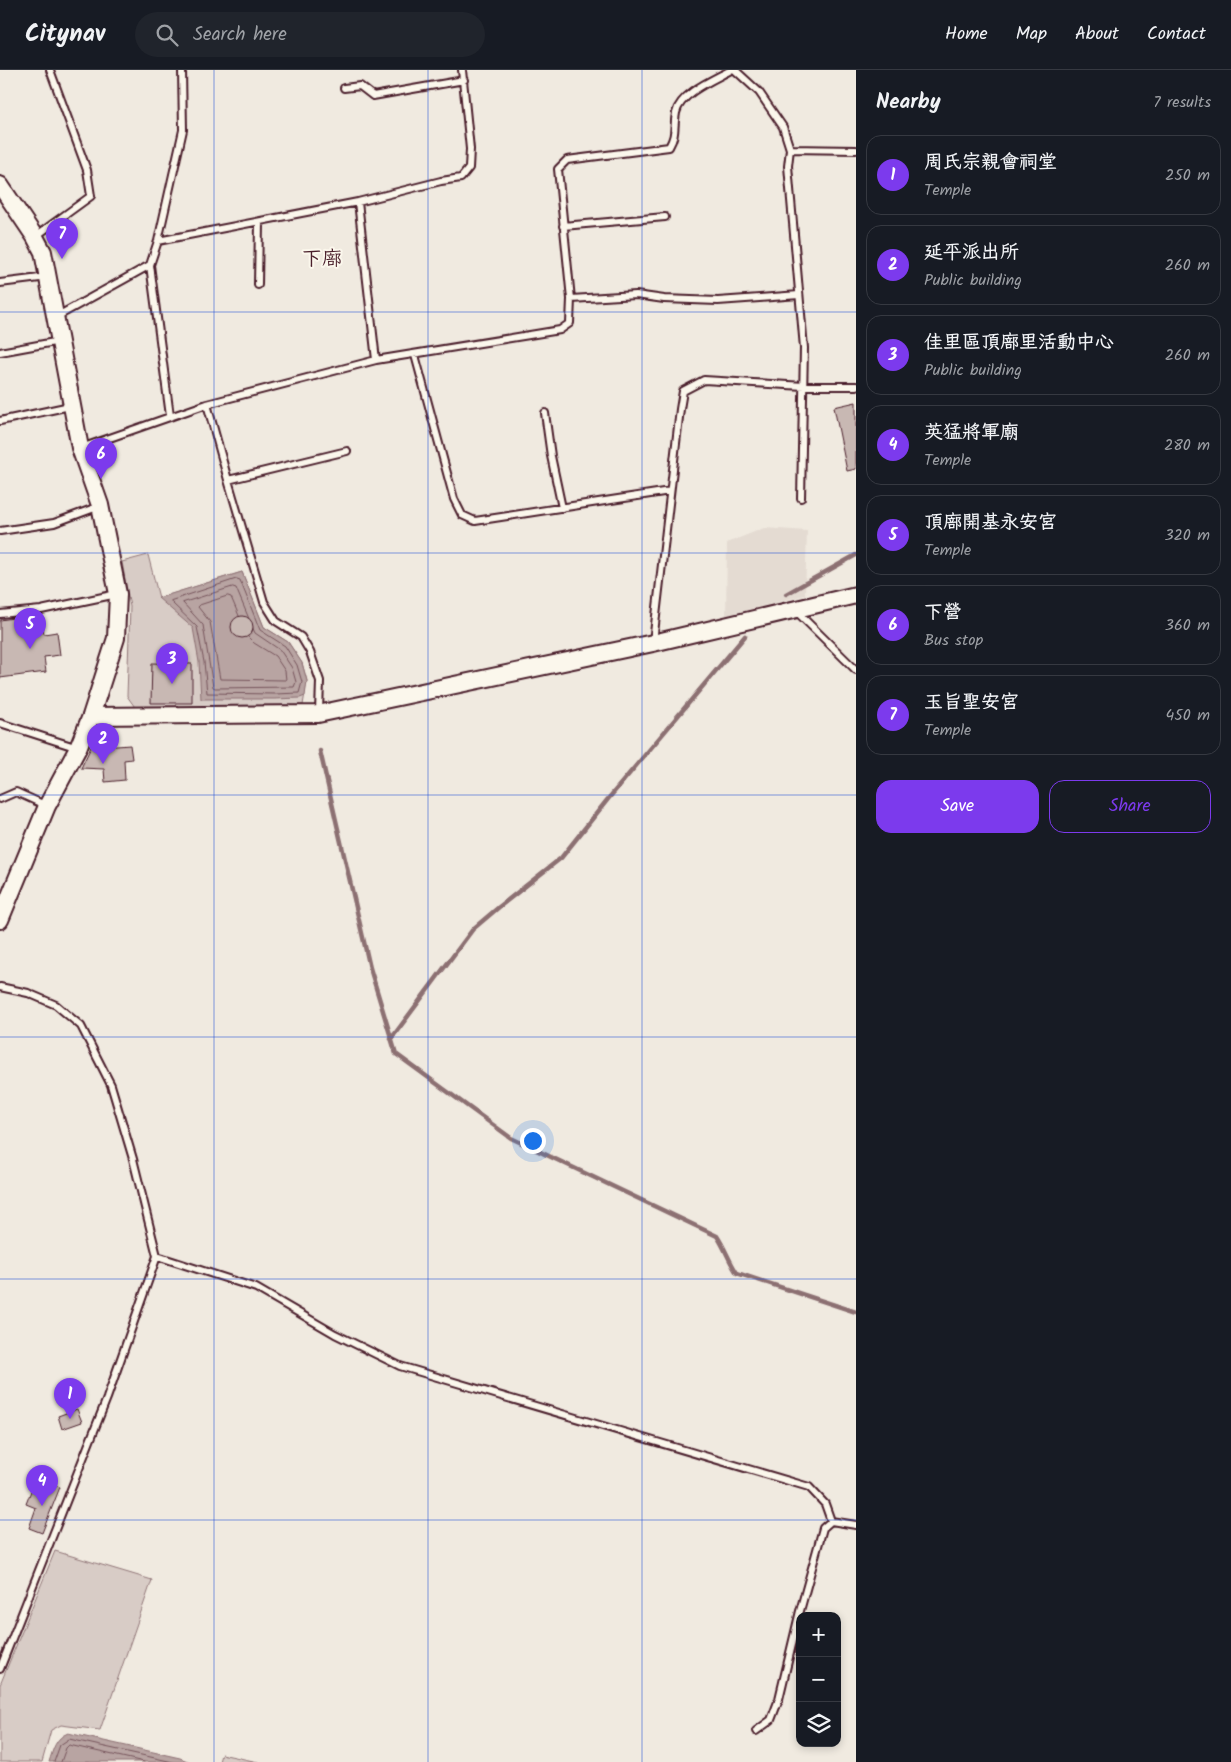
<!DOCTYPE html>
<html lang="en">
<head>
<meta charset="utf-8">
<style>
	:root { --surface:#171b24; --page:#20242c; --text:#f1f3f6; --muted:#9ea1a6; --line:#363941; --accent:#7c3aed }
	body { margin:0; font-family:Kalam,"LXGW WenKai TC",sans-serif; background:var(--page); color:var(--text) }
	.controls { position:absolute; right:15px; bottom:15px; display:grid; overflow:hidden; border-radius:10px; box-shadow:0 2px 8px #0003 }
	.controls button { width:45px; height:45px; display:grid; place-items:center; padding:0; border:0; border-bottom:1px solid var(--line); background:var(--surface); color:var(--text); font:25px sans-serif }
	.you { position:absolute; left:532px; top:1070px; width:18px; height:18px; margin:-12px; border:4px solid #fff; border-radius:50%; background:#1a73e8; box-shadow:0 0 0 8px #1a73e833 }
	.badge { display:grid; place-items:center; width:32px; height:32px; border-radius:50%; background:var(--accent); color:#fff; font-size:16px; font-weight:700 }
	.pin { position:absolute; translate:-50% -41px; filter:drop-shadow(0 1px 2px #0008) }
	.pin::after { content:''; position:absolute; top:26px; width:18px; height:15px; background:inherit; clip-path:polygon(0 0,100% 0,50% 100%) }
	.list { margin:0; padding:0; list-style:none }
	h2 { display:flex; justify-content:space-between; align-items:center; height:65px; margin:0; padding:0 20px; font-size:21px }
	h2 small { font-size:16px; font-weight:400; color:var(--muted) }
	.list li { display:grid; grid-template-columns:32px 1fr auto; gap:15px; align-items:center; box-sizing:border-box; height:80px; margin:0 10px 10px; padding:0 10px; border:1px solid var(--line); border-radius:15px }
	.list b { display:block; font-size:19px; white-space:nowrap }
	.list p { margin:0; font-size:16px; white-space:nowrap; color:var(--muted) }
	.list em { font-size:16px; font-style:normal; color:var(--muted) }
	.actions { display:flex; gap:10px; padding:15px 20px }
	.actions a { flex:1; padding:11px 0; border:1px solid var(--accent); border-radius:15px; text-align:center; font-size:18px; color:var(--accent) }
	.actions .main { background:var(--accent); color:#fff }
	.icon { flex:none; width:28px; height:28px; fill:none; stroke:currentColor; stroke-width:2; stroke-linecap:round; stroke-linejoin:round }
	.map { position:relative; flex:none; width:856px; height:1692px; overflow:hidden }
	header { display:flex; align-items:center; gap:30px; box-sizing:border-box; height:70px; padding:0 25px; background:var(--surface); border-bottom:1px solid var(--line) }
	header strong { font-size:24px }
	nav { display:flex; gap:28px; margin-inline-start:auto; font-size:18px }
	.search { width:350px; height:45px; background:var(--page); display:flex; align-items:center; gap:12px; box-sizing:border-box; padding:0 18px; border-radius:28px; color:var(--muted); font-size:19px }
	main { display:flex }
	aside { flex:1; background:var(--surface) }
	.map>svg:first-child { display:block }
	.built { fill:#e4dbd2 }
	.green { fill:#d8ccc6; stroke:#917678 }
	.water { fill:#b8a4a2; stroke:#8c6f72 }
	.lines { fill:none; stroke-linecap:round; stroke-linejoin:round }
	.shore { stroke:#76545b; stroke-width:1 }
	.stream { stroke:#8c6f72; stroke-width:4.5 }
	.building { fill:#c8b8b3; stroke:#4a1f2b }
	.service-casing { stroke:#4a1f2b; stroke-width:10 }
	.tertiary-casing { stroke:#4a1f2b; stroke-width:20 }
	.service { stroke:#fbf7ec; stroke-width:6 }
	.tertiary { stroke:#fbf7ec; stroke-width:16 }
	.grid { fill:none; stroke:#1d4ed8; stroke-width:1; stroke-opacity:0.55 }
	.labels { text-anchor:middle; dominant-baseline:central; stroke-width:4; stroke-linejoin:round; paint-order:stroke }
	.quarter-label { font-size:20px; fill:#4a1f2b; stroke:#fbf7ec }
</style>
</head>
<body>
<header>
<strong>Citynav</strong>
<div class="search"><svg class="icon" aria-label="search" viewBox="0 0 24 24"><circle cx="10" cy="10" r="6"/><path d="M15 15l6 6"/></svg>Search here</div>
<nav><a>Home</a><a>Map</a><a>About</a><a>Contact</a></nav>
</header>
<main>
<div class="map">
<svg width="856" height="1692" viewBox="0 0 856 1692">
	<rect width="100%" height="100%" fill="#f0eae0"/>
	<filter id="ink" filterUnits="userSpaceOnUse"><feTurbulence type="fractalNoise" baseFrequency=".02" numOctaves="2"/><feDisplacementMap in="SourceGraphic" scale="10" xChannelSelector="R" yChannelSelector="G"/><feConvolveMatrix kernelMatrix="1 2 1 2 8 2 1 2 1" color-interpolation-filters="sRGB"/></filter>
	<g filter="url(#ink)">
		<path class="built" d="M764 458 807 461 805 525 726 546 727 473Z"/>
		<path class="green" d="M148 485 159 528 242 502 264 557 288 572 302 593 307 611 303 635 201 640H137L127 626 130 537 122 492Z
			M55 1481 152 1510 100 1660 61 1655 51 1660 42 1692H0V1615Z
			M221 1684 258 1692H219Z"/>
		<path class="water" d="M242 502 264 557 288 572 302 593 307 611 305 626 300 628 275 629H201L199 592 193 558 158 528Z
			M68 1663 180 1688 190 1692H49C53 1680 55 1668 68 1663Z"/>
		<g class="lines">
			<path class="shore" d="M237 509 240 510 260 560 285 576 297 595 302 612 299 623 275 624 207 623 204 592 197 557 172 533 171 531Z
				M233 517 236 518 255 563 280 580 292 598 296 612 294 617 215 618 213 617 203 555 183 533Z
				M228 526 231 527 248 567 254 573 275 586 285 601 286 610 220 609 210 552 198 537 200 535Z
				M54 1692 60 1675 69 1669 173 1692
				M61 1692 66 1678 69 1675 144 1692"/>
			<path class="stream" d="M786 524 856 485
				M320 681 370 898 396 984 511 1068 717 1166C725 1178 729 1191 737 1203L856 1242
				M391 969 473 859 499 837 561 788 608 729 745 566"/>
		</g>
		<path class="building" d="M856 332V399L847 401 834 337Z
			M41 544 44 564 57 562 60 585 44 587 46 602 0 608V550Z
			M231 557a11 11 0 1 1 22 0a11 11 0 1 1-22 0Z
			M152 593 192 594V633H151Z
			M92 675 104 677 130 675 132 689 124 690 125 710 105 712 104 699 81 698Z
			M77 1339 82 1352 62 1359 58 1346Z
			M36 1408 60 1417 42 1463 29 1458 36 1438 26 1434Z"/>
		<g class="lines">
			<g class="service-casing">
				<path id="service" d="M735 0 759 22 783 57 790 79 788 96 804 278 801 428
					M344 18 360 16 373 26 464 10
					M790 79 856 80
					M358 132 376 290
					M563 156 665 147
					M36 166 91 126 87 100 50 0
					M158 171 358 132 441 111 461 108 469 98 470 79 462 0
					M150 195 170 346
					M0 213 48 207
					M258 215 259 153
					M571 229 636 225 664 229 718 231 799 225
					M56 247 150 195 158 171 183 60 182 0
					M0 282 60 271
					M415 285 454 429 462 445 475 451 670 421
					M207 334 228 410 264 532 276 551 301 567 310 582 320 611 319 642
					M545 343 551 386 562 438
					M0 351 70 336
					M81 378 207 334 376 290 560 260 570 253 571 229 558 99 567 90 669 77C677 63 673 58 676 43 680 23 715 9 731 0
					M228 410 347 381
					M0 461 54 453 100 436
					M796 541 856 600
					M0 544 41 540 117 524
					M653 572 680 339 683 321 704 310 804 316H856
					M0 653 78 678
					M0 729 16 722 47 736
					M0 917 28 923 56 935 81 956 111 1015 133 1089 157 1186 107 1328 0 1599
					M157 1186 256 1218 335 1264 400 1296 809 1417 825 1434 831 1451 856 1455
					M756 1661 771 1650 779 1629 800 1541 823 1458 831 1451"/>
			</g>
			<g class="tertiary-casing">
				<path id="tertiary" d="M0 115 35 167 43 182 80 378 100 435 118 524 116 568 91 646 78 678 47 736 0 850
					M91 646 318 644 653 573 856 525"/>
			</g>
			<use href="#service" class="service"/>
			<use href="#tertiary" class="tertiary"/>
		</g>
	</g>
	<path class="grid" d="M214 0V1692M428 0V1692M642 0V1692M0 242H856M0 483H856M0 725H856M0 967H856M0 1209H856M0 1450H856"/>
	<g class="labels">
		<g class="quarter-label">
			<text x="322" y="190">下廍</text>
		</g>
	</g>
</svg>
<div class="controls">
<button>+</button>
<button>−</button>
<button><svg class="icon" aria-label="layers" viewBox="0 0 24 24"><path d="M12 4l9 5-9 5-9-5zM3 14l9 5 9-5"/></svg></button>
</div>
<div class="you"></div>
<div class="pin badge" style="left:70px;top:1349px">1</div>
<div class="pin badge" style="left:103px;top:694px">2</div>
<div class="pin badge" style="left:172px;top:614px">3</div>
<div class="pin badge" style="left:42px;top:1436px">4</div>
<div class="pin badge" style="left:30px;top:579px">5</div>
<div class="pin badge" style="left:101px;top:409px">6</div>
<div class="pin badge" style="left:62px;top:189px">7</div>
</div>
<aside>
<h2>Nearby<small>7 results</small></h2>
<ul class="list">
<li><span class="badge">1</span><div><b>周氏宗親會祠堂</b><p>Temple</p></div><em>250 m</em></li>
<li><span class="badge">2</span><div><b>延平派出所</b><p>Public building</p></div><em>260 m</em></li>
<li><span class="badge">3</span><div><b>佳里區頂廍里活動中心</b><p>Public building</p></div><em>260 m</em></li>
<li><span class="badge">4</span><div><b>英猛將軍廟</b><p>Temple</p></div><em>280 m</em></li>
<li><span class="badge">5</span><div><b>頂廍開基永安宮</b><p>Temple</p></div><em>320 m</em></li>
<li><span class="badge">6</span><div><b>下營</b><p>Bus stop</p></div><em>360 m</em></li>
<li><span class="badge">7</span><div><b>玉旨聖安宮</b><p>Temple</p></div><em>450 m</em></li>
</ul>
<div class="actions"><a class="main">Save</a><a>Share</a></div>
</aside>
</main>
</body>
</html>
